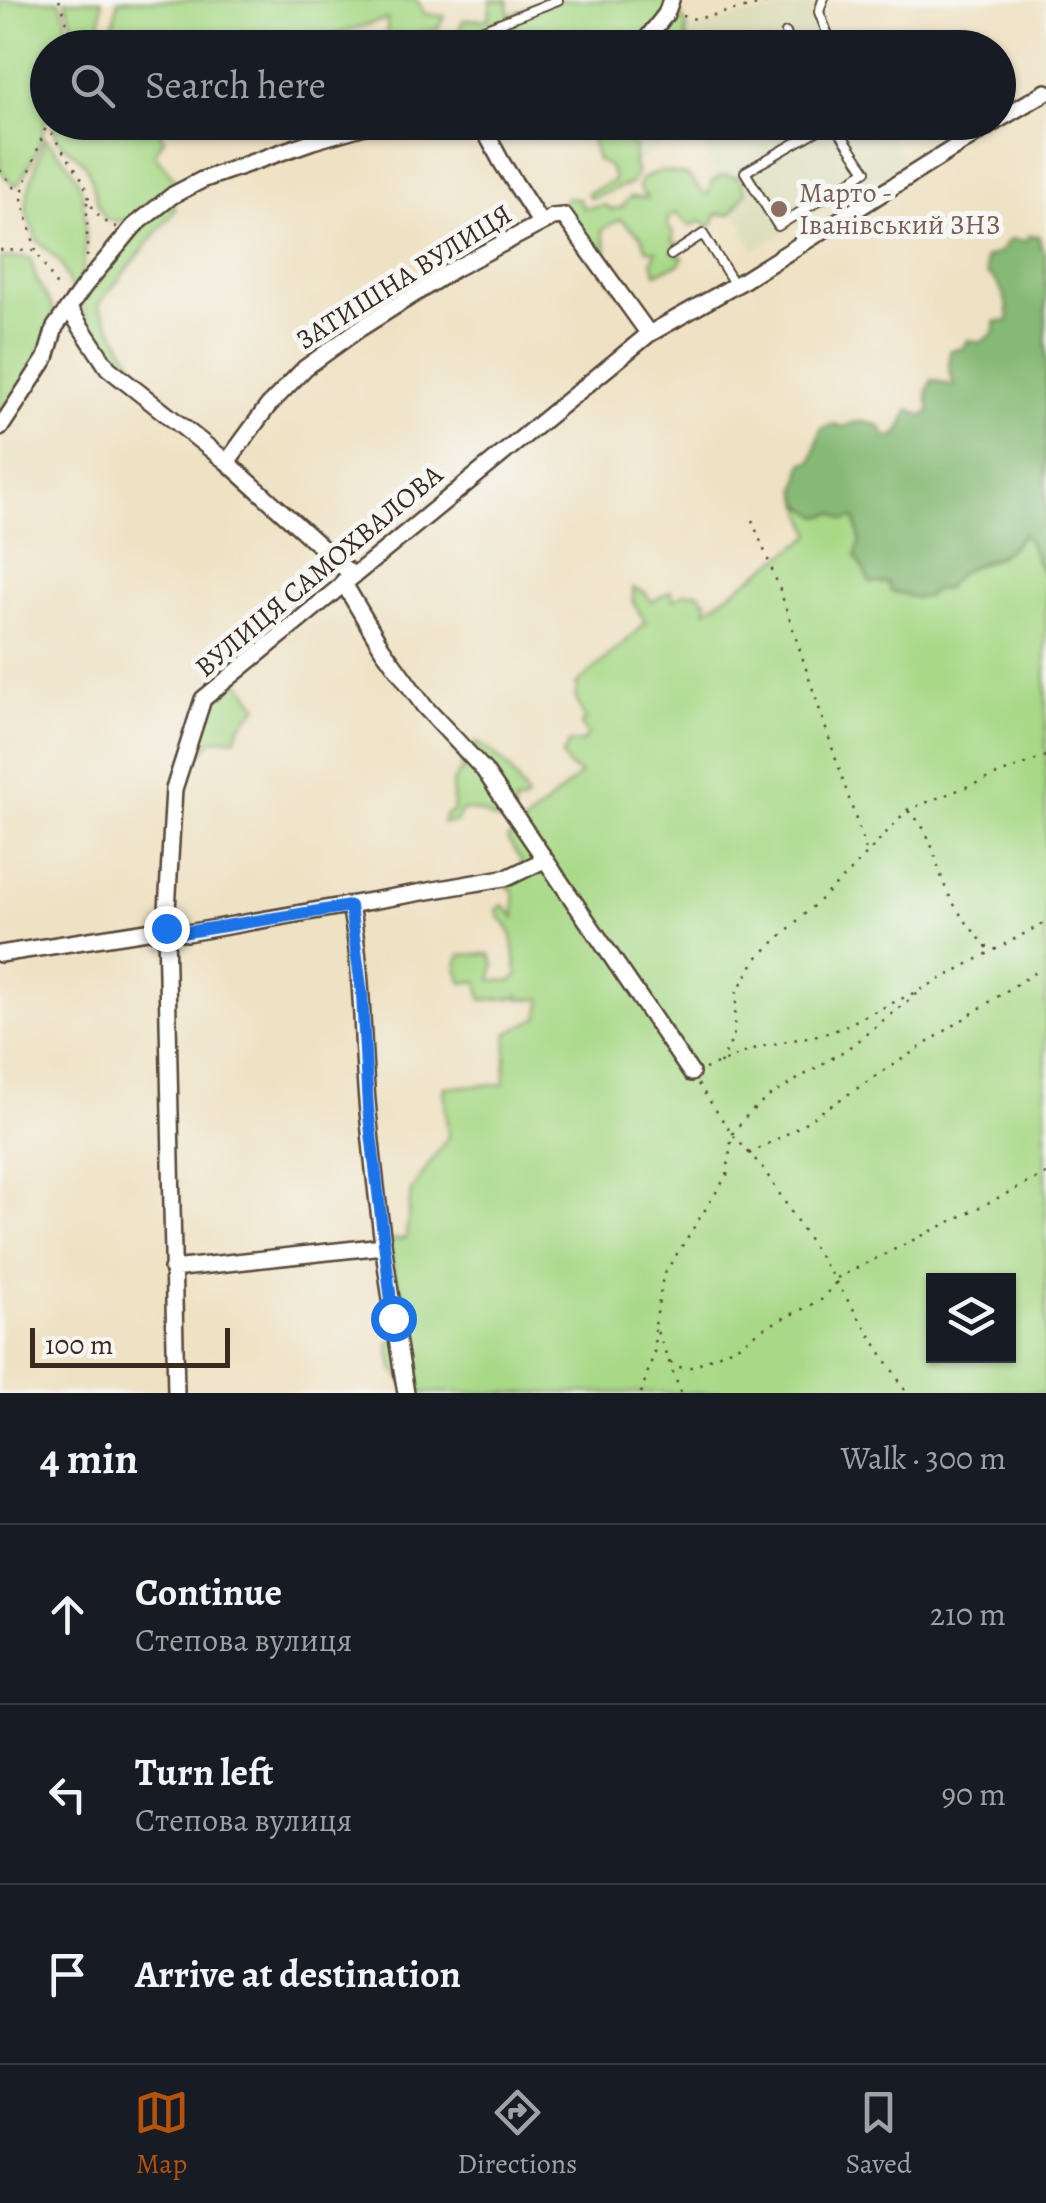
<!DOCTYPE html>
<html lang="en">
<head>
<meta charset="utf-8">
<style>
	:root { --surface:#171b24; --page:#242831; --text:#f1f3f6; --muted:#9ea1a6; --line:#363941; --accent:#b45309 }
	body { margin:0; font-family:Alegreya,serif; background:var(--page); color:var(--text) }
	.controls { position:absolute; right:30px; bottom:30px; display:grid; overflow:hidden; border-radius:0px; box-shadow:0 2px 8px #0004 }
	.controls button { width:90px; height:90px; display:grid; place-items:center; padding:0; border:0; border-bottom:2px solid var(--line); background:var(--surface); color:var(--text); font:50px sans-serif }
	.scale { position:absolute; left:30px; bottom:25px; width:200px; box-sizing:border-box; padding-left:10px; border:5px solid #3b2a1e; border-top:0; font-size:28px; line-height:35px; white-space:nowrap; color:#3b2a1e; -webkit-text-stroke:8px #f6f6f2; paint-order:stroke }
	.stop { position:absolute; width:30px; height:30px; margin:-22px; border:8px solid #1a73e8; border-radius:50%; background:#fff }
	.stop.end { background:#1a73e8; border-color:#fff; box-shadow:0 2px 10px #0008 }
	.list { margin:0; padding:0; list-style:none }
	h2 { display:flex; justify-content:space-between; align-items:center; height:130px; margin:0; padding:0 40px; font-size:42px }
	h2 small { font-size:32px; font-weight:400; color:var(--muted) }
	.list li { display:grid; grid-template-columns:65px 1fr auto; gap:30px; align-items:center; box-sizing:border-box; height:180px; padding:0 40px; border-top:2px solid var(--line) }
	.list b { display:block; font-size:38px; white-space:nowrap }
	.list p { margin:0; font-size:32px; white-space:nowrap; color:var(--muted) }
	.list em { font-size:32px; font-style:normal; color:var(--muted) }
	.icon { flex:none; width:55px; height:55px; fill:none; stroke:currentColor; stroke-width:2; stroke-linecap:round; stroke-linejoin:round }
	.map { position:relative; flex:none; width:1046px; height:1393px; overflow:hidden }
	.search { position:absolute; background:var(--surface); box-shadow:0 2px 8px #0004; left:30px; right:30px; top:30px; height:110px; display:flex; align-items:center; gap:25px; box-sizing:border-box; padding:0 35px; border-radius:55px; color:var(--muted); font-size:38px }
	.sheet { height:670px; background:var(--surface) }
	nav { display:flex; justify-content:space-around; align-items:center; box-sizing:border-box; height:140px; border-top:2px solid var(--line); background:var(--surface); font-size:28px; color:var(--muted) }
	nav a { display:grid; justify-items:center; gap:5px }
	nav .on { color:var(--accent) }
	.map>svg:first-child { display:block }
	.built { fill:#dddebc }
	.green { fill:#a8d987; stroke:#728252; stroke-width:2.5; fill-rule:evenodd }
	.forest { fill:#86b974; stroke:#607249; stroke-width:2.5 }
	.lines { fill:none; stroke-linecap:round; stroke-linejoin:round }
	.lane-casing { stroke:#564637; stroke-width:12 }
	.street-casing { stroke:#564637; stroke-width:20 }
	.path { stroke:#564637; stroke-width:2.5; stroke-dasharray:2.5 8; stroke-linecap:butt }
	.lane { stroke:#fff; stroke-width:8 }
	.street { stroke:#fff; stroke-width:15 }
	.route { stroke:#1a73e8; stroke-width:12 }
	.education-dot { fill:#8d6e63; stroke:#f6f6f2; stroke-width:4 }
	.labels { text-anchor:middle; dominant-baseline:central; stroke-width:10; stroke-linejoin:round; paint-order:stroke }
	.education-label { font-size:28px; fill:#785e54; stroke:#f6f6f2; text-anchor:start }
	.street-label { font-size:28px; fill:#3b2a1e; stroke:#f6f6f2 }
</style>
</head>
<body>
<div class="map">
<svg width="1046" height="1393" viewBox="0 0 1046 1393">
	<rect width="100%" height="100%" fill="#f6f6f2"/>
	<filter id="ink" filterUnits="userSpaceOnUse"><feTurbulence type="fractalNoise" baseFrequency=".01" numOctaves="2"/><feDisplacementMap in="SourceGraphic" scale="20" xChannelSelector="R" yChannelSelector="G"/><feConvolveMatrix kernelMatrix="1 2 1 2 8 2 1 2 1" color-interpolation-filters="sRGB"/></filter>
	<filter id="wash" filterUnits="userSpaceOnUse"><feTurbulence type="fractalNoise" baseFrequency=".0048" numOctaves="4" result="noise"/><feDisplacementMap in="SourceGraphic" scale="40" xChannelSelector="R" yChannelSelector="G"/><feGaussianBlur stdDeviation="2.25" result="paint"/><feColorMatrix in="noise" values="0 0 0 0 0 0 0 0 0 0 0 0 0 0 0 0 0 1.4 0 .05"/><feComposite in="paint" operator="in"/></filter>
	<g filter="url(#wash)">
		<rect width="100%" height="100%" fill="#efe2c4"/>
		<path class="built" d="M798 7H811L836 47 652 48 688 30 727 19Z
			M599 123H882L905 161 754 250 693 127 627 168Z"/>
		<path class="green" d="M0 0H59L66 18 67 47 48 48C48 109 52 130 18 185L11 183 0 170Z
			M65 0H102L100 29 104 37 114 22 118 0H417L425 14 445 16 438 28 416 34 414 47H383L387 41V19L292 47 73 48V24Z
			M491 0H508L509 16 539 2 542 7 558 0H674L688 30 685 32 690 48H453L463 20 489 19Z
			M54 122 165 123 158 131 164 139 154 154 179 184C159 200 133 229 106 219 93 204 96 183 86 166 75 149 52 146 54 122Z
			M587 123H609L620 134 627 135 630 144 635 147 634 165 637 173 631 184C614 187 606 196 589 198L588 193 614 181C613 169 607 165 597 160Z
			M45 137C54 149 68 161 75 175 90 201 88 268 74 295L60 262 37 240 26 211 28 191Z
			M661 171 687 175 703 193 708 195 712 181 724 175 739 177 746 192 731 214H716L714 223 708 227 702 221 690 226 675 213 668 218V227L674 234 672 240 677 243 673 252 683 257 679 264 656 273 652 261 657 251 647 250 641 236 620 219 602 230 607 248 601 265 609 274 620 270 628 283 618 291 557 207 568 197 580 200 583 208 607 205 611 210 622 207 630 197 647 198 639 188 641 179Z
			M170 203 176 209 98 305 144 381C114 373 91 334 82 305L86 294 137 226Z
			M0 258H30L37 281 53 308 52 326 36 362 0 418Z
			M801 504 820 517 834 513 855 518 860 539 888 583 945 589C968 557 973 572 998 557 1007 551 1015 541 1022 534 1033 543 1036 564 1046 577V1393H411L393 1367 389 1344 397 1337 398 1305 405 1294C392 1278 394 1262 387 1241L406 1238 411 1191 448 1137 444 1087 504 1084 508 1033 539 1017 542 999H519V995L513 998 482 1000 478 981 462 983 457 967 460 955 490 954 494 965 491 980 512 981 518 975C512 954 518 931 499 917L497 910 503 905 515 917 514 891 503 884 519 879 521 860 507 839 581 774 568 766 562 756 570 742 581 743 588 735 581 725 585 719 575 696 578 689 576 685 646 623 633 602V588L645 592 651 602 671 591 673 600 684 593 698 592 707 602 706 610 812 535ZM934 1280H1008V1356H934Z
			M240 682 258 706 240 726 236 738 212 740 200 756 194 750C196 736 205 729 203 714L210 711 215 699 225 694 232 683Z
			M476 742C500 754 515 773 527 798L522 803H515L512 824C491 823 484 807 462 811L456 822 442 823 445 815 454 811 452 784 459 772H464L461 764 467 754 498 780 499 777 492 772 487 761 476 754Z"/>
		<path class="forest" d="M1030 235 1039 236 1041 247 1046 253V577C1035 564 1034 544 1022 534 1001 569 971 552 945 589L934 590 927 597 916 598 890 591 888 583H870L856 556 860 539 855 518 845 520 834 513 820 517 801 504 797 489 803 463 812 461 821 429 834 424 843 427C857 420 865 421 880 426L886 438 898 434 910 409 922 416 930 412 927 393 932 380 954 386 949 368 950 350 964 348 968 340 980 343 995 332V322L1009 321C1008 304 1002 282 987 274L985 258 999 253 1010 239 1025 241Z"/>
	</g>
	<g filter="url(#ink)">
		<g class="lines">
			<g class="lane-casing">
				<path id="lane" d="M823 0 819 12 833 48
					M786 33 791 48
					M435 48 558 0
					M832 122 745 172 778 226 866 171 839 131 852 122
					M671 255 703 234 735 285"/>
			</g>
			<g class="street-casing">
				<path id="street" d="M636 48 641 46 666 14 671 0
					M998 120 1046 92
					M480 122 502 163 540 222
					M69 309 108 368 227 462 352 575
					M0 428 46 358 55 327 85 285 134 226 173 195 202 180 313 141 379 122
					M227 462 268 406 305 368 359 329 454 269 553 217 564 216 649 334
					M343 582 382 648 424 706 484 770 691 1073
					M350 906C364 974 361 1043 368 1112 377 1206 390 1300 406 1393
					M0 954 166 928 187 933 509 877 544 860
					M172 1269 383 1246
					M176 1393 166 928 174 789 203 699 649 334 741 282 995 122"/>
			</g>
			<path class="path" d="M59 0 66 18 67 48
				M682 16 696 19 780 0
				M47 123C55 142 66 154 77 171 93 194 84 215 117 227
				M0 170 20 194
				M87 202V259
				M0 250 36 251 60 292
				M36 251 21 195 47 124
				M752 520 779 587 867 853
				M908 811C935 832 934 866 949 895 959 916 976 934 991 952
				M720 1064 733 1038 737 991 756 959 851 871 907 810 1046 756
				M705 1069 759 1047 832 1032 924 988 1046 922
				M698 1084 732 1134 763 1168 907 1393
				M749 1154 792 1131 1037 971
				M837 1278 1046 1174
				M670 1362 682 1368 691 1367 737 1346 764 1328 821 1300 836 1282
				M641 1393 654 1353 655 1327
				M681 1393 655 1326 663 1276 727 1175 732 1134 749 1113 770 1096 847 1049 918 993"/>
			<use href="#lane" class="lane"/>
			<use href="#street" class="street"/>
		</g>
	</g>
	<g class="lines" filter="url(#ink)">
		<path class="route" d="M166 928 187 932 350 906 362 994 368 1108 393 1318"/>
	</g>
	<circle class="education-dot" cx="779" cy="209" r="10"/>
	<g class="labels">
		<g class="education-label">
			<text x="799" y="193">Марто -<tspan x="799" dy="32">Іванівський ЗНЗ</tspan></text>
		</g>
		<g class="street-label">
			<text transform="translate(404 277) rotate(-32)">ЗАТИШНА ВУЛИЦЯ</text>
			<text transform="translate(319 571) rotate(-40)">ВУЛИЦЯ САМОХВАЛОВА</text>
		</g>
	</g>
</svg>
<div class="controls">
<button><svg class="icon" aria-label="layers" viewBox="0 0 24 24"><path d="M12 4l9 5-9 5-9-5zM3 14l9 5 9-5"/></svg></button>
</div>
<div class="scale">100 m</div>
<div class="stop" style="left:393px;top:1318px"></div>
<div class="stop end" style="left:166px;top:928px"></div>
<div class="search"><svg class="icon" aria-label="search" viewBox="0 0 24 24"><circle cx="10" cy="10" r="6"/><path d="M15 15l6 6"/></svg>Search here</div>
</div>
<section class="sheet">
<h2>4 min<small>Walk · 300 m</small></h2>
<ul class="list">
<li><svg class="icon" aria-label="ahead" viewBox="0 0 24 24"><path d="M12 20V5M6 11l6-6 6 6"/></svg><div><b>Continue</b><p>Степова вулиця</p></div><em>210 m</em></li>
<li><svg class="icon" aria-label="left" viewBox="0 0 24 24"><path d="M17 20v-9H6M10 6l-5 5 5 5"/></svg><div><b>Turn left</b><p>Степова вулиця</p></div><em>90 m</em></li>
<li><svg class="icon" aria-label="arrive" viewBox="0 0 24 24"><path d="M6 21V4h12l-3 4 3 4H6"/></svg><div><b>Arrive at destination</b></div></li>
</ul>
</section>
<nav>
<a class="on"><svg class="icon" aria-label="map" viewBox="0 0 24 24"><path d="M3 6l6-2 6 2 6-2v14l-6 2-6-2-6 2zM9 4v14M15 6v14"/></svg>Map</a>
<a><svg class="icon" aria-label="directions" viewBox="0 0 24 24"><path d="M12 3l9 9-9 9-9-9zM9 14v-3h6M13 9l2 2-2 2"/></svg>Directions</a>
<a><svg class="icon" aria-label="saved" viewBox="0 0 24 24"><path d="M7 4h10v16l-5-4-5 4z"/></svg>Saved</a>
</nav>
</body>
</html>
